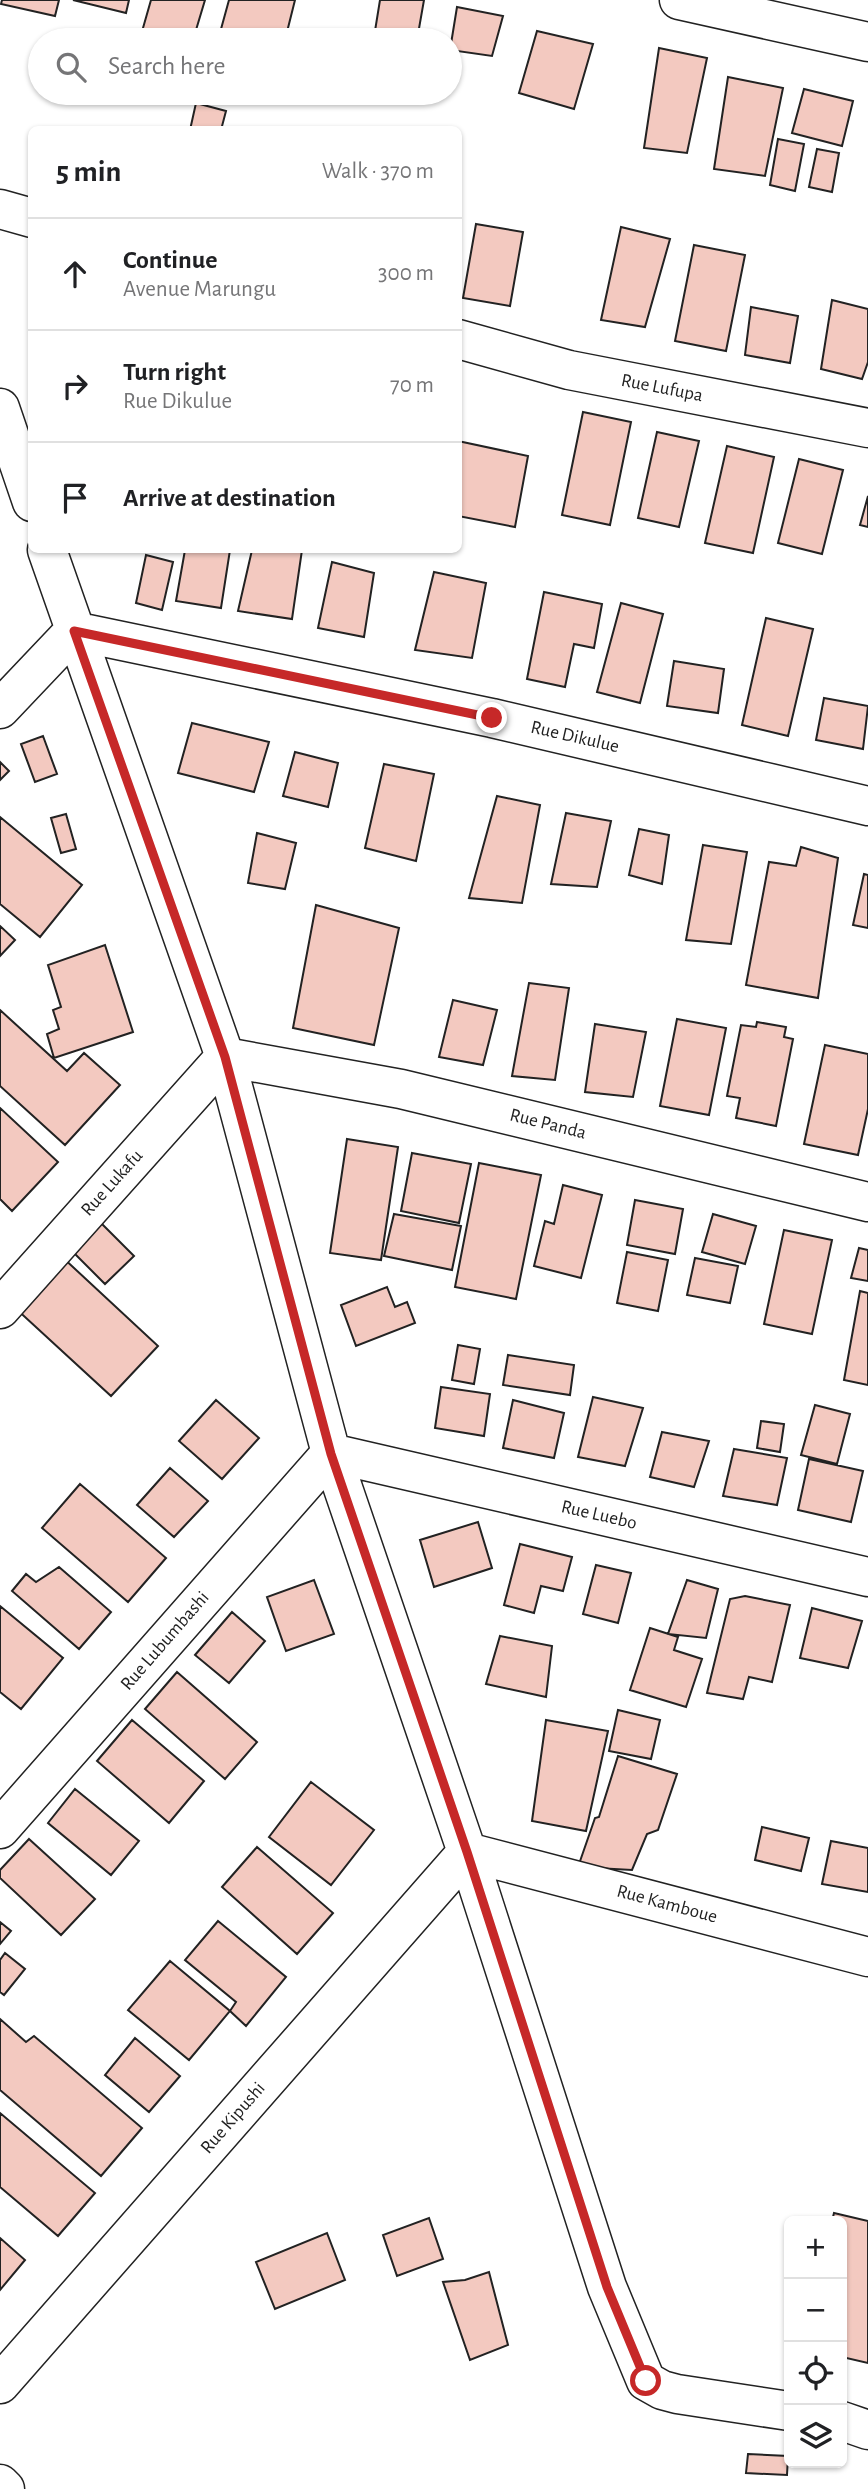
<!DOCTYPE html>
<html lang="en">
<head>
<meta charset="utf-8">
<style>
	:root { --surface:#fff; --page:#f6f6f6; --text:#202124; --muted:#757577; --line:#e0e0e0 }
	body { margin:0; font-family:"Alegreya Sans",sans-serif; background:var(--page); color:var(--text) }
	.controls { position:absolute; right:21px; bottom:21px; display:grid; overflow:hidden; border-radius:10px; box-shadow:0 2px 5px #0004 }
	.controls button { width:63px; height:63px; display:grid; place-items:center; padding:0; border:0; border-bottom:2px solid var(--line); background:var(--surface); color:var(--text); font:35px sans-serif }
	.stop { position:absolute; width:21px; height:21px; margin:-16px; border:5px solid #c62828; border-radius:50%; background:#fff }
	.stop.end { background:#c62828; border-color:#fff; box-shadow:0 2px 7px #0008 }
	.list { margin:0; padding:0; list-style:none }
	h2 { display:flex; justify-content:space-between; align-items:center; height:91px; margin:0; padding:0 28px; font-size:30px }
	h2 small { font-size:23px; font-weight:400; color:var(--muted) }
	.list li { display:grid; grid-template-columns:46px 1fr auto; gap:21px; align-items:center; box-sizing:border-box; height:112px; padding:0 28px; border-top:2px solid var(--line) }
	.list b { display:block; font-size:26px; white-space:nowrap }
	.list p { margin:0; font-size:23px; white-space:nowrap; color:var(--muted) }
	.list em { font-size:23px; font-style:normal; color:var(--muted) }
	.icon { flex:none; width:38px; height:38px; fill:none; stroke:currentColor; stroke-width:2; stroke-linecap:round; stroke-linejoin:round }
	.map { position:relative; flex:none; width:868px; height:2489px; overflow:hidden }
	.search { position:absolute; background:var(--surface); box-shadow:0 2px 5px #0004; left:28px; top:28px; width:434px; height:77px; display:flex; align-items:center; gap:18px; box-sizing:border-box; padding:0 24px; border-radius:38px; color:var(--muted); font-size:26px }
	.panel { position:absolute; background:var(--surface); box-shadow:0 2px 5px #0004; left:28px; top:126px; width:434px; height:427px; border-radius:10px }
	.map>svg:first-child { display:block }
	.building { fill:#f3c9c0; stroke:#222; stroke-width:2 }
	.lines { fill:none; stroke-linecap:round; stroke-linejoin:round }
	.minor-casing { stroke:#222; stroke-width:41 }
	.minor { stroke:#fff; stroke-width:38 }
	.route { stroke:#c62828; stroke-width:9 }
	.labels { text-anchor:middle; dominant-baseline:central; stroke-width:5; stroke-linejoin:round; paint-order:stroke }
	.street-label { font-size:19px; fill:#222; stroke:#fff }
</style>
</head>
<body>
<div class="map">
<svg width="868" height="2489" viewBox="0 0 868 2489">
	<rect width="100%" height="100%" fill="#fff"/>
	<path class="building" d="M2 0H59L55 16 1 4Z
		M73 0H129L126 13Z
		M151 0H205L193 40H160L141 35Z
		M229 0H295L285 40H218Z
		M380 0H424L417 40 374 37Z
		M457 7 503 16 492 56 450 50Z
		M537 31 593 44 574 109 519 93Z
		M659 48 707 58 687 153 644 148Z
		M728 77 783 88 765 176 714 169Z
		M804 89 853 101 842 146 792 133Z
		M196 103 226 111 221 130H190Z
		M778 139 804 144 795 191 770 185Z
		M817 149 839 153 832 192 809 187Z
		M476 224 523 232 510 306 463 298Z
		M621 227 670 239 645 327 601 320Z
		M694 245 745 255 726 351 675 341Z
		M832 300 868 309V362L862 379 821 369Z
		M751 307 798 316 790 363 745 355Z
		M583 412 631 422 610 525 562 515Z
		M657 432 699 441 679 527 638 518Z
		M458 441 528 456 515 527 458 516Z
		M727 446 774 457 753 553 705 543Z
		M799 459 843 470 822 554 778 543Z
		M868 496V527L860 525Z
		M185 550H230L221 608 176 601Z
		M252 550H302L292 619 238 611Z
		M146 555 173 562 162 610 136 603Z
		M332 562 374 573 364 637 318 628Z
		M434 572 486 583 472 658 415 650Z
		M544 592 602 604 594 648 574 644 565 687 527 679Z
		M621 603 663 614 640 703 597 692Z
		M766 618 813 629 788 736 742 725Z
		M674 661 724 669 718 713 667 706Z
		M824 698 868 706 863 749 816 740Z
		M192 723 269 742 254 792 178 773Z
		M43 736 57 774 35 782 21 744Z
		M295 752 338 763 328 807 283 796Z
		M0 762 9 771 0 780Z
		M384 764 434 774 416 861 365 848Z
		M497 796 540 805 522 903 469 898Z
		M566 813 611 821 597 887 551 884Z
		M66 814 76 849 61 853 51 818Z
		M0 817 82 885 40 937 0 904Z
		M639 829 669 835 662 884 629 875Z
		M257 833 296 843 285 889 248 883Z
		M703 845 747 852 731 944 686 940Z
		M801 847 838 858 818 998 746 985 769 862 796 866Z
		M864 874 868 875V928L853 925Z
		M316 905 399 928 374 1045 293 1028Z
		M0 926 15 940 0 956Z
		M105 945 133 1032 54 1058 47 1034 59 1029 53 1010 61 1007 48 965Z
		M529 983 569 988 555 1080 512 1076Z
		M453 1000 497 1010 483 1065 439 1057Z
		M0 1010 67 1071 84 1053 120 1085 65 1145 0 1086Z
		M677 1019 726 1028 709 1115 660 1106Z
		M757 1022 786 1027 784 1037 793 1039 776 1126 736 1118 740 1098 727 1096 741 1025 756 1027Z
		M595 1024 646 1032 633 1097 585 1092Z
		M825 1045 868 1054V1109L858 1155 804 1144Z
		M0 1108 58 1162 12 1211 0 1199Z
		M347 1139 398 1147 381 1260 330 1253Z
		M412 1153 471 1164 459 1223 401 1211Z
		M479 1163 541 1175 516 1299 455 1287Z
		M563 1185 602 1195 581 1278 534 1266 545 1221 554 1224Z
		M635 1200 683 1209 675 1254 627 1245Z
		M394 1214 461 1226 452 1270 384 1256Z
		M713 1214 756 1226 745 1264 702 1252Z
		M98 1220 134 1256 105 1284 69 1248Z
		M784 1230 832 1240 812 1334 764 1324Z
		M859 1248 868 1250V1281L851 1278Z
		M627 1252 668 1260 658 1311 617 1303Z
		M60 1255 158 1346 111 1396 13 1306Z
		M695 1258 738 1266 730 1303 687 1295Z
		M387 1287 395 1307 407 1302 415 1323 356 1346 341 1305Z
		M860 1291 868 1293V1385L844 1380Z
		M458 1345 480 1349 474 1384 452 1380Z
		M508 1355 574 1365 570 1395 503 1385Z
		M441 1387 490 1394 484 1436 435 1428Z
		M593 1397 643 1408 625 1466 578 1457Z
		M216 1400 259 1438 222 1479 179 1441Z
		M513 1400 564 1413 554 1458 503 1448Z
		M815 1405 850 1414 837 1464 801 1455Z
		M761 1421 784 1424 780 1452 757 1448Z
		M662 1432 709 1441 694 1487 650 1477Z
		M734 1449 787 1458 777 1505 723 1496Z
		M809 1459 863 1471 851 1522 798 1510Z
		M170 1468 208 1501 174 1537 137 1505Z
		M80 1484 166 1558 128 1602 42 1528Z
		M478 1522 492 1568 434 1587 420 1540Z
		M520 1544 572 1557 563 1591 541 1586 534 1613 504 1605Z
		M596 1565 631 1573 618 1623 583 1614Z
		M59 1567 111 1612 79 1649 12 1591 26 1574 36 1582Z
		M314 1580 334 1634 286 1651 267 1597Z
		M687 1580 718 1589 706 1638 668 1634Z
		M745 1596 790 1605 772 1682 749 1677 743 1699 707 1693 730 1599Z
		M0 1606 63 1658 21 1709 0 1692Z
		M812 1608 862 1621 848 1668 800 1658Z
		M232 1612 265 1641 229 1683 195 1655Z
		M650 1628 678 1637 674 1650 702 1659 686 1707 630 1690Z
		M500 1636 552 1646 546 1697 486 1684Z
		M177 1672 257 1742 225 1779 145 1709Z
		M618 1710 660 1720 651 1759 609 1751Z
		M132 1720 204 1781 169 1823 97 1761Z
		M546 1720 608 1731 586 1831 532 1821Z
		M618 1756 677 1774 658 1830 647 1834 632 1870 578 1867 595 1818 599 1817Z
		M311 1782 374 1830 331 1885 269 1837Z
		M75 1789 139 1841 111 1875 48 1823Z
		M762 1827 809 1838 801 1871 755 1860Z
		M29 1839 95 1899 61 1935 0 1878V1870Z
		M831 1841 868 1848V1892L822 1884Z
		M257 1847 333 1913 297 1954 222 1887Z
		M218 1921 286 1977 246 2026 230 2011 236 2002 185 1960Z
		M0 1922 11 1931 0 1944Z
		M5 1953 25 1969 4 1995 0 1992V1960Z
		M170 1961 230 2011 189 2060 128 2010Z
		M0 2019 26 2042 34 2036 142 2128 101 2176 0 2090Z
		M135 2038 180 2076 149 2112 105 2075Z
		M0 2113 95 2193 58 2236 0 2187Z
		M834 2213 868 2221V2363L842 2357V2221H832Z
		M429 2218 443 2259 397 2276 383 2235Z
		M327 2233 345 2280 275 2309 256 2262Z
		M0 2238 25 2260 0 2290Z
		M489 2272 508 2345 470 2360 443 2282 465 2280Z
		M748 2454 788 2456 787 2475 746 2473Z"/>
	<g class="lines">
		<g class="minor-casing">
			<path id="minor" d="M679 0 868 42
				M0 209 32 218
				M458 339 569 370 868 428
				M0 408 32 502
				M47 550 225 1057 331 1453 467 1852 607 2287 646 2381 662 2390 677 2394 789 2411
				M0 709 74 631 492 718 868 806
				M0 1309 225 1057 401 1089 868 1202
				M0 1829 331 1453 868 1577
				M0 2384 467 1852 868 1957
				M842 2421 868 2430
				M0 2484 5 2489"/>
		</g>
		<use href="#minor" class="minor"/>
	</g>
	<g class="lines">
		<path class="route" d="M492 718 74 631 225 1057 331 1454 467 1852 607 2287 646 2381"/>
	</g>
	<g class="labels">
		<g class="street-label">
			<text transform="translate(662 388) rotate(11)">Rue Lufupa</text>
			<text transform="translate(575 737) rotate(13)">Rue Dikulue</text>
			<text transform="translate(548 1124) rotate(14)">Rue Panda</text>
			<text transform="translate(112 1183) rotate(-48)">Rue Lukafu</text>
			<text transform="translate(599 1515) rotate(13)">Rue Luebo</text>
			<text transform="translate(165 1641) rotate(-49)">Rue Lubumbashi</text>
			<text transform="translate(667 1904) rotate(15)">Rue Kamboue</text>
			<text transform="translate(233 2118) rotate(-49)">Rue Kipushi</text>
		</g>
	</g>
</svg>
<div class="controls">
<button>+</button>
<button>−</button>
<button><svg class="icon" aria-label="locate" viewBox="0 0 24 24"><circle cx="12" cy="12" r="6"/><path d="M12 2v4M12 18v4M2 12h4M18 12h4"/></svg></button>
<button><svg class="icon" aria-label="layers" viewBox="0 0 24 24"><path d="M12 4l9 5-9 5-9-5zM3 14l9 5 9-5"/></svg></button>
</div>
<div class="stop" style="left:646px;top:2381px"></div>
<div class="stop end" style="left:492px;top:718px"></div>
<div class="search"><svg class="icon" aria-label="search" viewBox="0 0 24 24"><circle cx="10" cy="10" r="6"/><path d="M15 15l6 6"/></svg>Search here</div>
<section class="panel">
<h2>5 min<small>Walk · 370 m</small></h2>
<ul class="list">
<li><svg class="icon" aria-label="ahead" viewBox="0 0 24 24"><path d="M12 20V5M6 11l6-6 6 6"/></svg><div><b>Continue</b><p>Avenue Marungu</p></div><em>300 m</em></li>
<li><svg class="icon" aria-label="right" viewBox="0 0 24 24"><path d="M7 20v-9h11M14 6l5 5-5 5"/></svg><div><b>Turn right</b><p>Rue Dikulue</p></div><em>70 m</em></li>
<li><svg class="icon" aria-label="arrive" viewBox="0 0 24 24"><path d="M6 21V4h12l-3 4 3 4H6"/></svg><div><b>Arrive at destination</b></div></li>
</ul>
</section>
</div>
</body>
</html>
